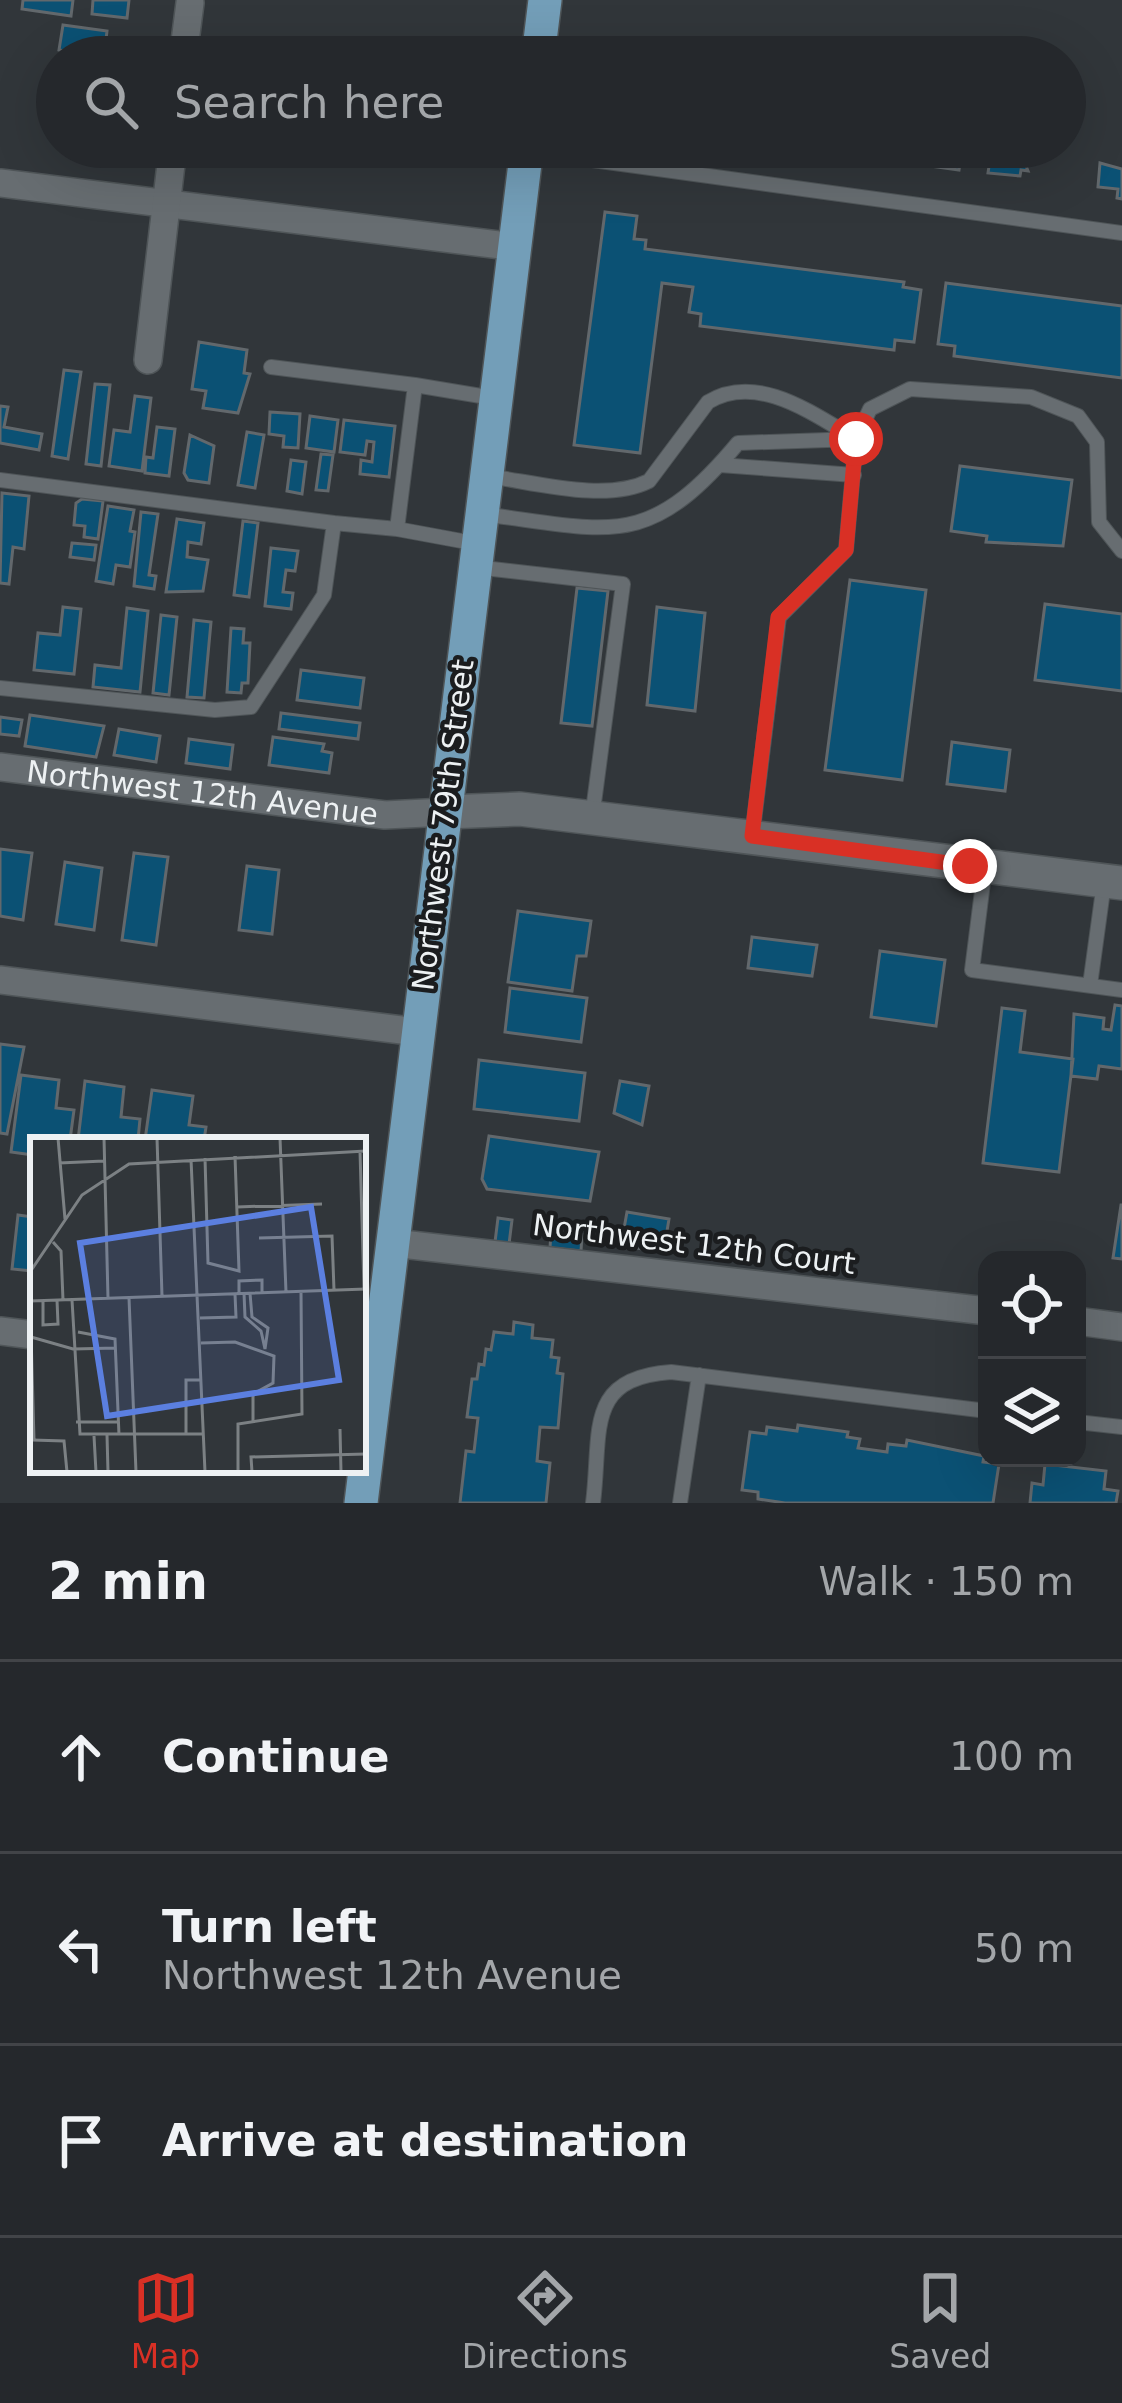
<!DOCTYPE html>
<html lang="en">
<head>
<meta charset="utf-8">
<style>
	:root { --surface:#25282c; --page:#2d3034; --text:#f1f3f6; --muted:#a3a6a9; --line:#424448; --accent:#d93025 }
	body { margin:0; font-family:"DejaVu Sans",sans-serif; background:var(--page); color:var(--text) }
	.controls { position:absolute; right:36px; bottom:36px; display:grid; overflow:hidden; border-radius:24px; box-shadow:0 12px 48px #0002 }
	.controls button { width:108px; height:108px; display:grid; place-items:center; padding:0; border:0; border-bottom:3px solid var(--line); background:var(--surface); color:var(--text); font:60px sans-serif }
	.stop { position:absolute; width:36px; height:36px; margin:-27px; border:9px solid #d93025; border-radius:50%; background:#fff }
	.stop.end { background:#d93025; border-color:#fff; box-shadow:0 3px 12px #0008 }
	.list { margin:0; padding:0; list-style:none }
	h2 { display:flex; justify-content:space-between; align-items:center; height:156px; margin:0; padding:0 48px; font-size:51px }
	h2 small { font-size:39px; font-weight:400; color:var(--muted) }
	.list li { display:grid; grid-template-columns:78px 1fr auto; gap:36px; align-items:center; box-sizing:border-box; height:192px; padding:0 48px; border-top:3px solid var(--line) }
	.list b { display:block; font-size:45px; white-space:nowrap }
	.list p { margin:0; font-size:39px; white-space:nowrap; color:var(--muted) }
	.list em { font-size:39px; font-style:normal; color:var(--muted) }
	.icon { flex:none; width:66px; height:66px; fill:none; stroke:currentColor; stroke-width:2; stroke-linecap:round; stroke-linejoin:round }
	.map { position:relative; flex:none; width:1122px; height:1503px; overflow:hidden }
	.search { position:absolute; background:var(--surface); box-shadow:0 12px 48px #0002; left:36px; right:36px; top:36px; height:132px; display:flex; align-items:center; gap:30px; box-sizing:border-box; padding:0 42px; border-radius:66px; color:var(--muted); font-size:45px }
	.sheet { height:732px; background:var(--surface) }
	nav { display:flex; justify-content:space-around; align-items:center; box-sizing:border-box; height:168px; border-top:3px solid var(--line); background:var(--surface); font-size:33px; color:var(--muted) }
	nav a { display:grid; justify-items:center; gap:6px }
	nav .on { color:var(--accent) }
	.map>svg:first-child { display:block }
	.building { fill:#0b5174; stroke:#62686c; stroke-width:3 }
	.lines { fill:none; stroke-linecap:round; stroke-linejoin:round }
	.service-casing { stroke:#4f5558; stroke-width:16 }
	.minor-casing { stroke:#4f5558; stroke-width:30 }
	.secondary-casing { stroke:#4f5558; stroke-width:36 }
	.primary-casing { stroke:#4f5558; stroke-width:36 }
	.service { stroke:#676d71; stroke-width:14 }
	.minor { stroke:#676d71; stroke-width:27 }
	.secondary { stroke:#676d71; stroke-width:33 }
	.primary { stroke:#739eb8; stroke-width:33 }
	.route { stroke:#d93025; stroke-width:15 }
	.labels { text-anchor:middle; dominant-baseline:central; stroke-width:9; stroke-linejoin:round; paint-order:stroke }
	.street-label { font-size:30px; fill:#edf1f3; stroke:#1b1d1f }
	.inset-road { fill:none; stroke:#7c8184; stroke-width:3 }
	.view { fill:#5b7fe0; fill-opacity:0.15; stroke:#5b7fe0; stroke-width:6 }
	.inset-edge { fill:none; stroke:#edf1f3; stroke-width:6 }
</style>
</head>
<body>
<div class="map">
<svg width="1122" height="1503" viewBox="0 0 1122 1503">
	<rect width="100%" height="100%" fill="#31363a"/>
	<path class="building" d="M23 0H73L71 16 22 9Z
		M93 0H129L127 18 92 14Z
		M63 25 107 31 104 57 59 50Z
		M825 147H861L860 157 824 153Z
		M888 147 962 150 959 170 887 160Z
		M991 153 1022 156 1028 171 1021 170 1020 176 988 173Z
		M1100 163 1122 169V199L1117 198 1118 189 1098 187Z
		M605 212 637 216 634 239 646 240 645 249 904 282 903 287 921 290 914 342 895 340 894 350 700 326 701 314 689 312 693 287 662 283 640 453 574 445Z
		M946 283 1122 306V378L954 356 955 346 938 344Z
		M199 342 247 350 244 373 250 374 238 413 203 408 206 391 192 389Z
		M64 370 81 372 68 459 52 456Z
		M95 384 110 385 101 466 86 464Z
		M135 396 151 398 142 471 109 466 114 430 130 432Z
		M0 406 8 407 4 427 42 434 39 450 0 443Z
		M270 412 300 414 298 448 283 447 284 436 269 434Z
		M310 416 338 420 334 452 306 448Z
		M344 420 395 426 389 477 360 474 361 460 372 462 374 442 367 441 365 455 340 452Z
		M157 427 175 429 169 476 145 473 146 457 153 458Z
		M247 432 264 435 255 488 238 485Z
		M190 435 214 446 209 483 188 480 184 473Z
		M321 454 333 455 328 491 316 490Z
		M291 460 306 462 302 494 287 491Z
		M960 466 1072 480 1063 546 986 542 987 536 951 531Z
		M2 493 29 496 24 549 13 547 9 584 0 583Z
		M82 499 103 501 98 539 84 537 85 526 74 525 76 503Z
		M108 506 134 510 130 531 135 532 130 567 116 565 113 584 96 581Z
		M141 512 158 514 149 575 156 576 154 589 134 586Z
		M177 519 204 523 201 544 188 542 187 557 208 560 203 591 166 592Z
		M243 521 258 523 249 597 234 595Z
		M72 543 96 545 94 560 70 557Z
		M271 548 298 551 295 571 286 570 283 592 293 593 291 609 265 606Z
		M850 580 926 590 902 780 825 770Z
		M577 588 608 591 592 726 561 723Z
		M1045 604 1122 614V691L1035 680Z
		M63 607 81 609 74 674 34 670 38 633 60 635Z
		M657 607 705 613 695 711 647 705Z
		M127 608 148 611 140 692 93 687 95 665 121 668Z
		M161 615 177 617 169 695 153 693Z
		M194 620 211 622 204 698 187 697Z
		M231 628 244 629 243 643H250L248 683H242L241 693 227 692Z
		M301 670 364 678 360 708 297 700Z
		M281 713 360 723 358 739 279 729Z
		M30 715 104 726 96 757 25 746Z
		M0 717 22 720 19 736 0 734Z
		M119 729 160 736 156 762 114 755Z
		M273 737 324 744 322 751 332 753 329 773 269 765Z
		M189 739 233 745 230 769 186 763Z
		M952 742 1010 750 1005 791 947 784Z
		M0 849 32 853 23 920 0 916Z
		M134 853 168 857 156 945 122 940Z
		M65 862 102 868 94 930 56 924Z
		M247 866 279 870 272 934 239 930Z
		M518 911 591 921 586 956H577L572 991 508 982Z
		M752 937 817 945 812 976 748 968Z
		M880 951 945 960 936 1026 871 1017Z
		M510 988 587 998 581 1042 505 1032Z
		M1115 1005 1122 1006V1069L1099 1066 1097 1079 1071 1076 1074 1014 1104 1018 1103 1029 1111 1030Z
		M1002 1008 1025 1011 1020 1052 1073 1059 1059 1172 983 1163Z
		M0 1044 24 1047 7 1134 0 1133Z
		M479 1060 585 1073 579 1121 474 1109Z
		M21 1075 59 1080 56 1108 74 1110 70 1140H33V1155L11 1152Z
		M85 1081 124 1087 121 1117 140 1119 138 1140H78Z
		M620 1081 649 1086 642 1125 614 1113Z
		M152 1090 193 1096 189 1125 206 1127 204 1140H145Z
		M489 1136 599 1152 590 1201 487 1189 482 1179Z
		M1121 1205H1122V1259L1113 1258Z
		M627 1212 669 1219 666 1237 656 1235 653 1251 621 1245Z
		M18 1215 33 1217V1271L12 1269Z
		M498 1218 512 1220 509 1244 495 1242Z
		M551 1231 582 1234 581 1251 550 1248Z
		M514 1322 533 1325 532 1338 553 1340 551 1357 559 1358 557 1373 563 1374 558 1428 540 1427 537 1461 550 1463 546 1503H460L466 1451 474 1452 478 1418 467 1417 472 1379H477L479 1364 484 1365 486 1349 491 1350 494 1332 513 1334Z
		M798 1425 848 1432 847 1437 860 1439 858 1448 887 1452 888 1444 906 1446 907 1440 984 1456 983 1462 999 1464 993 1503H785L758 1499V1492L742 1490 750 1432 766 1434 767 1427 797 1431Z
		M1045 1464 1106 1471 1104 1489 1118 1491 1116 1503H1030L1032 1483 1043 1485Z"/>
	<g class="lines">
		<g class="service-casing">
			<path id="service" d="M527 151 1122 233
				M271 367 415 385
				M720 465 854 475
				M0 480 334 523 324 595 251 707 215 710 0 688
				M482 514C610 530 647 552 738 443L856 439C813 414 757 372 708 402L649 481C605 503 534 482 487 476
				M334 523 397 529
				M478 544 397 529 415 385 493 398
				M475 567 623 584 592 818
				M752 837 779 617 846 550 856 439 870 409 910 389 1031 397 1078 416 1097 442 1099 522 1122 551
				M985 867 972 970 1122 990
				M1090 985 1104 883
				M1077 1422 1122 1427
				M593 1503C602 1432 584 1378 671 1372L987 1411
				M680 1503 699 1375"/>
		</g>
		<g class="minor-casing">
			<g id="minor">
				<path d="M183 57 190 3"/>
				<path d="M0 183 516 247"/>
				<path d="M148 360 173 147"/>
				<path id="s1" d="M0 767 385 815 446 812"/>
				<path d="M0 980 418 1032"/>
				<path d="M393 1243 987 1311"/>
				<path d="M1077 1321 1122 1327"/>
				<path d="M0 1331 33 1335"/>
			</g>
		</g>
		<g class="secondary-casing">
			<path id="secondary" d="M446 812 520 809 1122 883"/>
		</g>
		<g class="primary-casing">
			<path id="primary" d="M538 57 545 0
				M361 1503 527 147"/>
		</g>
		<use href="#service" class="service"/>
		<use href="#minor" class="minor"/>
		<use href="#secondary" class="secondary"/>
		<use href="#primary" class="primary"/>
	</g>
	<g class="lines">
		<path class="route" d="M856 439 846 550 778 617 752 836 970 866"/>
	</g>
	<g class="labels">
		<g class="street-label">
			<text stroke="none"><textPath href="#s1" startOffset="204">Northwest 12th Avenue</textPath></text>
			<text transform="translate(443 825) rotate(-83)">Northwest 79th Street</text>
			<text transform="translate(694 1244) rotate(7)">Northwest 12th Court</text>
		</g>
	</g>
	<g transform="translate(30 1137)">
		<rect width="336" height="336" fill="#31363a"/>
		<path class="inset-road" d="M28 1 35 82M74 1 78 161M127 1 132 159M250 1 256 155M330 14 334 152M175 21 178 126 209 134 205 19M161 22 167 158M29 26 74 24M207 70 292 67M229 101 302 99 304 153M23 105 31 114 33 163M0 135 52 58 99 27 336 14M214 156 215 180 231 194 235 212 238 191 222 180 220 156M209 157V144L232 143V156M167 158 175 335M0 161 4 303M99 161 106 335M42 163 50 297H174M0 164 336 152M13 164V188L28 187 27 163M170 181 206 180 205 157M48 195 85 202 89 298M1 200 43 212 86 211M171 206 205 205 244 219 243 246 223 257V284M46 285H89M310 292 311 335M156 297V243H170M77 298 78 335M64 299 66 335M2 303 34 304 37 335M208 335V287L272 277 271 155M222 335 221 320 336 317"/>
		<path class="view" d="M281 70 309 243 77 279 50 106Z"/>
		<rect width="336" height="336" class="inset-edge"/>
	</g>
</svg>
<div class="controls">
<button><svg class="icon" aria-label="locate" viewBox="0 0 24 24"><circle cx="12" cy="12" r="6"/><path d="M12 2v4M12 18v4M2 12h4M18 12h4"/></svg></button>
<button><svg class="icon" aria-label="layers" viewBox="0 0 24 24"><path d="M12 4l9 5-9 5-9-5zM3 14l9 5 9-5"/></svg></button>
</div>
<div class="stop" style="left:856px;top:439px"></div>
<div class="stop end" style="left:970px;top:866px"></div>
<div class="search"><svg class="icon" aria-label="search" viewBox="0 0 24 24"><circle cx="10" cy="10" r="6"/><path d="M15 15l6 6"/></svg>Search here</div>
</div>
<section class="sheet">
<h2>2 min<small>Walk · 150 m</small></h2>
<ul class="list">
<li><svg class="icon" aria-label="ahead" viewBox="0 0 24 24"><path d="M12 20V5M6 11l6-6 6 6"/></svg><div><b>Continue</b></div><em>100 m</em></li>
<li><svg class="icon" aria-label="left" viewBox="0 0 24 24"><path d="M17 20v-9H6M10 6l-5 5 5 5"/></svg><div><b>Turn left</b><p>Northwest 12th Avenue</p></div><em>50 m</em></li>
<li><svg class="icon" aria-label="arrive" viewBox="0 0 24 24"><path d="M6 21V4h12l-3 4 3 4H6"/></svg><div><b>Arrive at destination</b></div></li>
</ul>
</section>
<nav>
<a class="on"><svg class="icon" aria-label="map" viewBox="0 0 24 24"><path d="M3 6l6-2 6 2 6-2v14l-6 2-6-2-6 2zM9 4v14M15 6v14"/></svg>Map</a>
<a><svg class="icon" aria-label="directions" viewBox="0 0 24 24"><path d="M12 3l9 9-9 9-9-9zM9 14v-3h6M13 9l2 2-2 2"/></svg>Directions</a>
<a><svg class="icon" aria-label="saved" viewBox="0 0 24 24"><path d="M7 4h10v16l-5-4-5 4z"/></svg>Saved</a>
</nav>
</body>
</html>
